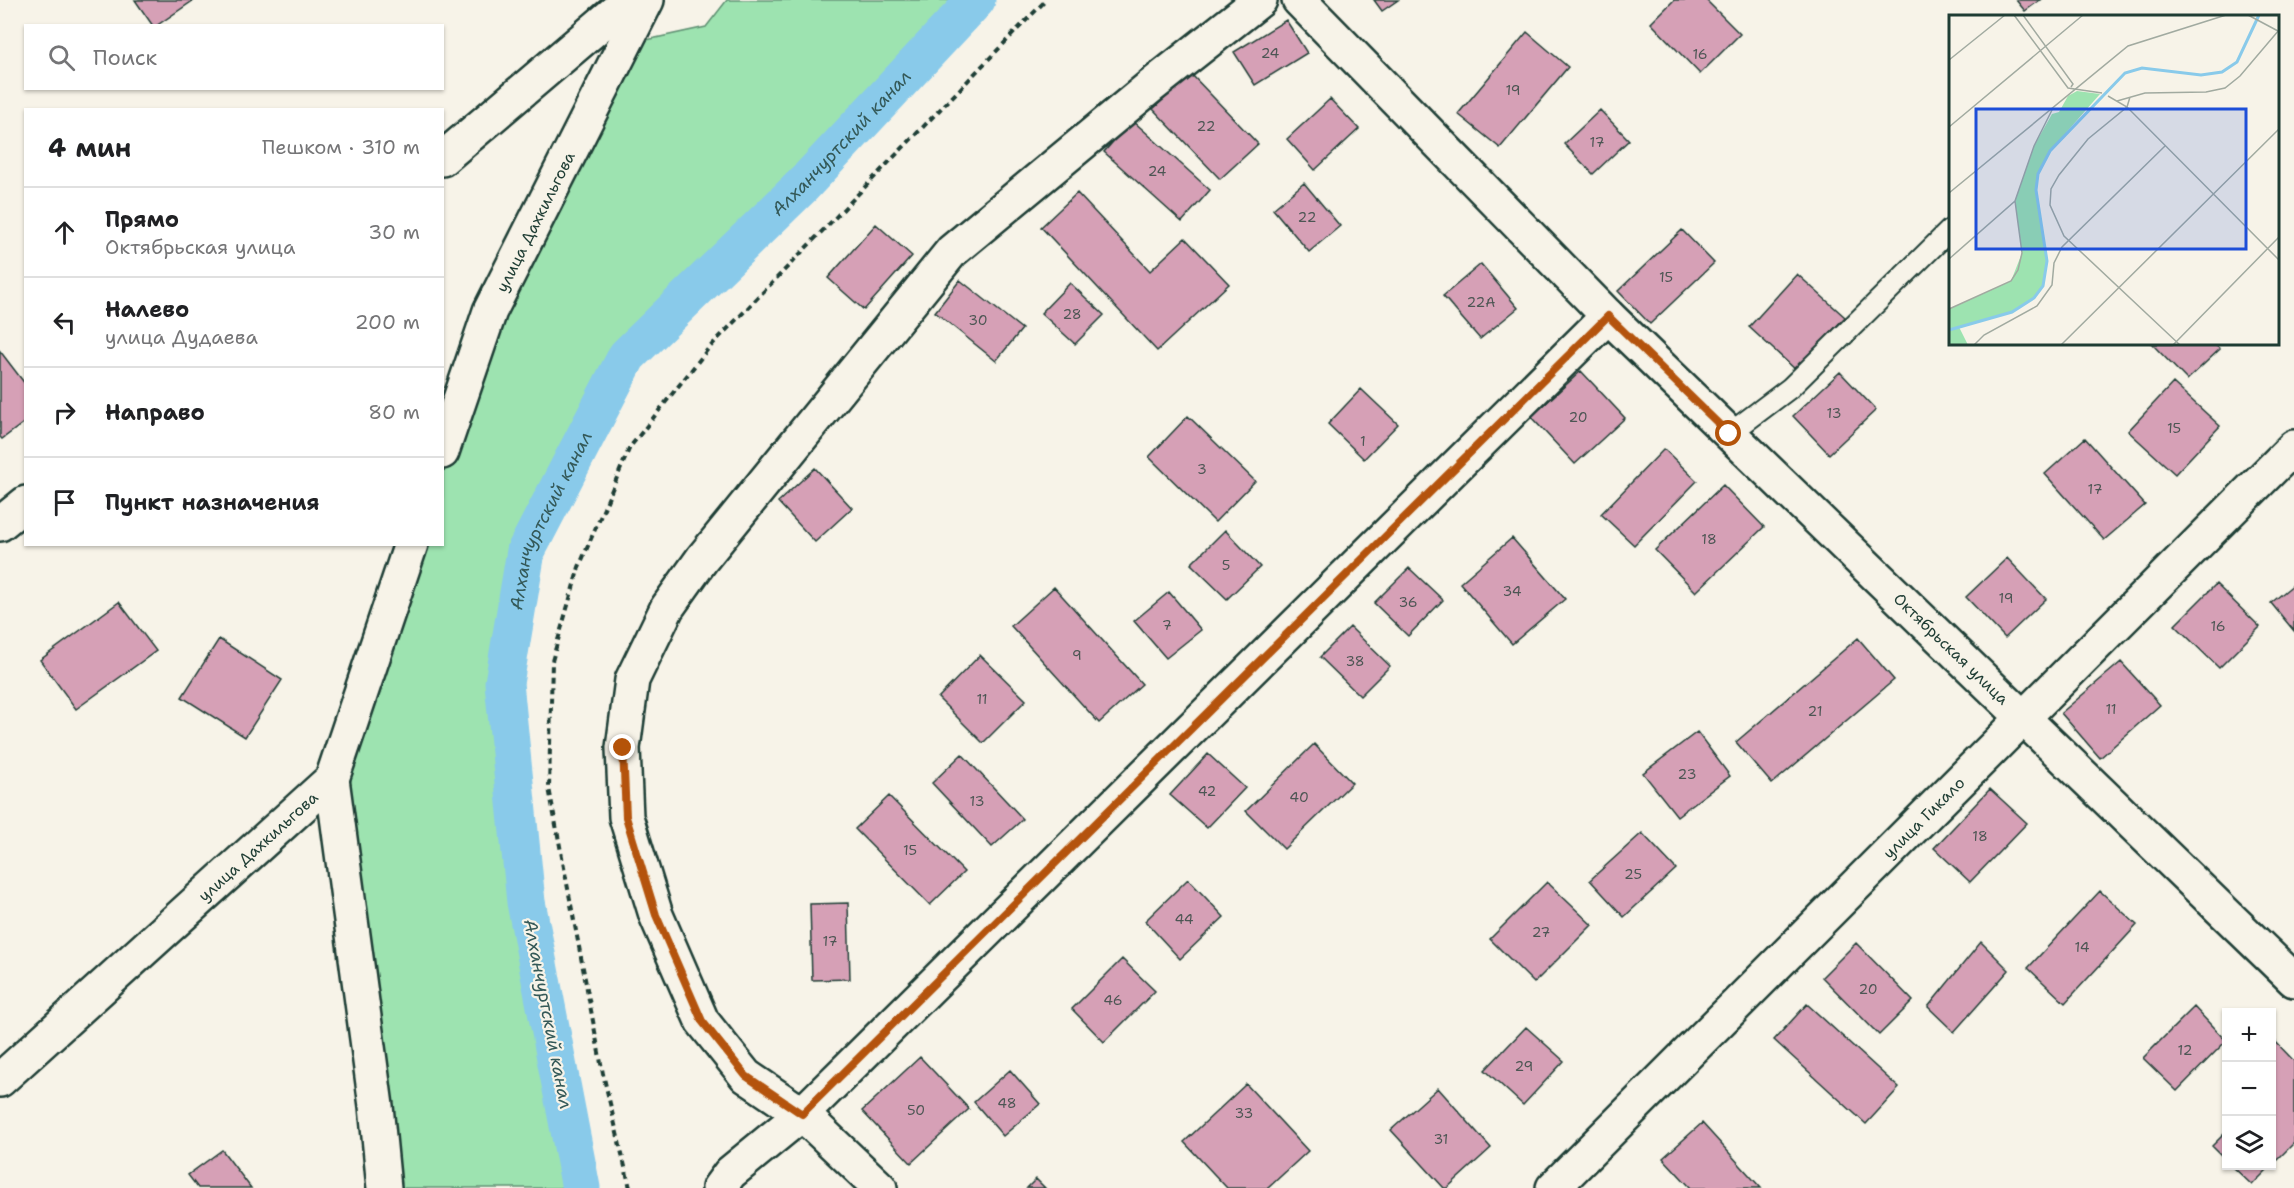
<!DOCTYPE html>
<html lang="ru">
<head>
<meta charset="utf-8">
<style>
	:root { --surface:#fff; --page:#f6f6f6; --text:#202124; --muted:#757577; --line:#e0e0e0 }
	body { margin:0; font-family:"Shantell Sans",sans-serif; background:var(--page); color:var(--text) }
	.controls { position:absolute; right:18px; bottom:18px; display:grid; overflow:hidden; border-radius:0px; box-shadow:0 2px 4px #0004 }
	.controls button { width:54px; height:54px; display:grid; place-items:center; padding:0; border:0; border-bottom:2px solid var(--line); background:var(--surface); color:var(--text); font:30px sans-serif }
	.stop { position:absolute; width:18px; height:18px; margin:-14px; border:4px solid #b45309; border-radius:50%; background:#fff }
	.stop.end { background:#b45309; border-color:#fff; box-shadow:0 2px 6px #0008 }
	.list { margin:0; padding:0; list-style:none }
	h2 { display:flex; justify-content:space-between; align-items:center; height:78px; margin:0; padding:0 24px; font-size:26px }
	h2 small { font-size:20px; font-weight:400; color:var(--muted) }
	.list li { display:grid; grid-template-columns:39px 1fr auto; gap:18px; align-items:center; box-sizing:border-box; height:90px; padding:0 24px; border-top:2px solid var(--line) }
	.list b { display:block; font-size:22px; white-space:nowrap }
	.list p { margin:0; font-size:20px; white-space:nowrap; color:var(--muted) }
	.list em { font-size:20px; font-style:normal; color:var(--muted) }
	.icon { flex:none; width:33px; height:33px; fill:none; stroke:currentColor; stroke-width:2; stroke-linecap:round; stroke-linejoin:round }
	.map { position:relative; flex:none; width:2294px; height:1188px; overflow:hidden }
	.search { position:absolute; background:var(--surface); box-shadow:0 2px 4px #0004; left:24px; top:24px; width:420px; height:66px; display:flex; align-items:center; gap:15px; box-sizing:border-box; padding:0 21px; border-radius:0px; color:var(--muted); font-size:22px }
	.panel { position:absolute; background:var(--surface); box-shadow:0 2px 4px #0004; left:24px; top:108px; width:420px; height:438px; border-radius:0px }
	.map>svg:first-child { display:block }
	.green { fill:#9de3b0; stroke:#5e9072; stroke-width:1.5 }
	.lines { fill:none; stroke-linecap:round; stroke-linejoin:round }
	.canal { stroke:#89caea; stroke-width:39 }
	.building { fill:#d6a0b6; stroke:#1f3d34; stroke-width:1.5 }
	.lane-casing { stroke:#1f3d34; stroke-width:24 }
	.street-casing { stroke:#1f3d34; stroke-width:38 }
	.secondary-casing { stroke:#1f3d34; stroke-width:38 }
	.path { stroke:#1f3d34; stroke-width:4; stroke-dasharray:6 4.5; stroke-linecap:butt }
	.lane { stroke:#f7f3e8; stroke-width:20 }
	.street { stroke:#f7f3e8; stroke-width:33 }
	.secondary { stroke:#f7f3e8; stroke-width:33 }
	.route { stroke:#b45309; stroke-width:8 }
	.labels { text-anchor:middle; dominant-baseline:central; stroke-width:4.5; stroke-linejoin:round; paint-order:stroke }
	.number-label { font-size:14px; fill:#4d5654 }
	.street-label { font-size:16px; fill:#1f3d34; stroke:#f7f3e8 }
	.water-label { font-size:18px; font-style:italic; fill:#345958; stroke:#f7f3e8 }
	.inset-river { fill:none; stroke:#89caea; stroke-width:3 }
	.inset-road { fill:none; stroke:#a1aaa0; stroke-width:1.5 }
	.view { fill:#1d4ed8; fill-opacity:0.15; stroke:#1d4ed8; stroke-width:3 }
	.inset-edge { fill:none; stroke:#1f3d34; stroke-width:3 }
</style>
</head>
<body>
<div class="map">
<svg width="2294" height="1188" viewBox="0 0 2294 1188">
	<rect width="100%" height="100%" fill="#f7f3e8"/>
	<filter id="ink" filterUnits="userSpaceOnUse"><feTurbulence type="fractalNoise" baseFrequency=".0167" numOctaves="2"/><feDisplacementMap in="SourceGraphic" scale="12" xChannelSelector="R" yChannelSelector="G"/><feConvolveMatrix kernelMatrix="1 2 1 2 8 2 1 2 1" color-interpolation-filters="sRGB"/></filter>
	<g filter="url(#ink)">
		<path class="green" d="M727 0H953L803 185 627 356 526 551 504 683 526 902 580 1188H384L332 779 411 545 442 544 443 452 490 311 642 41 706 27Z"/>
		<g class="lines">
			<path class="canal" id="s1" d="M581 1188 526 902 504 683 526 551 627 356 803 185 976 0"/>
		</g>
		<path class="building" d="M135 0H194L156 26H153Z
			M1374 0H1398L1382 11Z
			M1674 0H1706L1740 34 1700 74 1651 23Z
			M2016 0H2040L2025 11Z
			M1286 20 1307 53 1255 85 1234 52Z
			M1527 32 1568 67 1500 148 1458 114Z
			M1191 74 1258 144 1220 179 1153 109Z
			M1330 99 1359 129 1315 170 1287 139Z
			M1600 110 1629 140 1593 174 1564 144Z
			M1132 120 1210 190 1182 222 1104 152Z
			M1304 183 1340 226 1309 252 1273 209Z
			M1077 193 1150 271 1185 238 1229 284 1157 351 1041 227Z
			M876 224 912 256 864 310 828 278Z
			M1682 230 1714 263 1650 324 1618 291Z
			M1481 264 1518 308 1480 339 1443 296Z
			M1797 274 1845 317 1796 370 1749 327Z
			M960 280 1022 329 996 361 935 312Z
			M1070 283 1104 315 1075 344 1041 313Z
			M2152 344H2214L2220 349 2187 380Z
			M0 351 26 385V421L2 439 0 437Z
			M1581 371 1625 418 1575 464 1531 417Z
			M1840 372 1876 410 1829 454 1793 416Z
			M2173 383 2220 426 2175 474 2128 431Z
			M1361 389 1398 424 1364 459 1328 424Z
			M1188 416 1255 481 1215 522 1149 457Z
			M2085 438 2145 505 2104 540 2045 474Z
			M1664 449 1697 481 1634 545 1601 514Z
			M815 468 852 508 815 542 778 502Z
			M1723 485 1764 527 1696 592 1655 550Z
			M1225 530 1260 567 1227 599 1191 564Z
			M1512 538 1565 599 1512 644 1460 583Z
			M2007 558 2046 599 2005 638 1966 597Z
			M1409 568 1443 600 1408 636 1374 603Z
			M2216 584 2260 627 2219 668 2175 625Z
			M2294 584V631L2271 603Z
			M1054 587 1142 684 1099 723 1011 626Z
			M1169 592 1201 630 1166 658 1134 621Z
			M119 602 156 651 76 709 40 660Z
			M1350 627 1390 666 1360 696 1320 657Z
			M1858 638 1894 680 1772 784 1736 742Z
			M219 639 282 680 245 737 182 697Z
			M980 655 1026 700 983 743 938 698Z
			M2121 662 2160 705 2100 758 2061 713Z
			M1697 732 1730 776 1677 816 1643 773Z
			M1314 744 1352 783 1284 849 1246 811Z
			M962 754 1023 819 992 847 932 783Z
			M1208 754 1245 788 1207 828 1170 795Z
			M1990 789 2027 823 1970 882 1934 848Z
			M889 796 964 872 930 905 855 829Z
			M1642 833 1676 869 1624 917 1590 880Z
			M1188 879 1224 917 1180 959 1145 921Z
			M1547 882 1592 925 1534 983 1490 939Z
			M2100 891 2137 925 2065 1003 2028 968Z
			M848 903 850 979 812 980 810 904Z
			M1981 942 2009 970 1954 1032 1928 1007Z
			M1856 943 1913 1001 1879 1035 1822 977Z
			M1122 959 1155 991 1104 1042 1072 1009Z
			M1807 1004 1899 1088 1866 1124 1774 1040Z
			M2194 1007 2226 1041 2177 1091 2143 1058Z
			M1526 1027 1564 1061 1523 1105 1485 1070Z
			M2272 1038 2294 1061V1143L2252 1185 2232 1166H2272Z
			M920 1057 969 1109 911 1163 862 1111Z
			M1010 1070 1040 1104 1003 1136 974 1102Z
			M1246 1084 1308 1151 1268 1188H1227L1184 1142Z
			M1438 1088 1491 1148 1447 1188H1444L1391 1130Z
			M1702 1123 1761 1188H1691L1663 1158Z
			M2226 1132V1160L2212 1146Z
			M222 1150 251 1188H198L188 1175Z
			M1036 1179 1045 1188H1027Z"/>
		<g class="lines">
			<g class="lane-casing">
				<path id="lane" d="M1729 434 1790 388 1950 230"/>
			</g>
			<g class="street-casing">
				<g id="street">
					<path d="M442 159 629 0"/>
					<path id="s2" d="M442 452 490 311 647 0"/>
					<path d="M0 524 26 503"/>
					<path d="M332 779 376 1106 384 1188"/>
					<path id="s3" d="M0 1080 332 779 411 544"/>
					<path d="M719 1188 730 1173 802 1114 1608 316"/>
					<path d="M880 1188 802 1114 746 1076 702 1021 656 915 626 817 623 748 632 680 667 608 702 559 952 251 1150 87 1260 0"/>
					<path id="s4" d="M1553 1188 2294 447"/>
				</g>
			</g>
			<g class="secondary-casing">
				<g id="secondary">
					<path id="s5" d="M1299 0 1608 316 2294 980"/>
				</g>
			</g>
			<path class="path" d="M630 1188 603 1074 549 788 552 661 579 567 630 447 708 349 1046 0"/>
			<use href="#lane" class="lane"/>
			<use href="#street" class="street"/>
			<use href="#secondary" class="secondary"/>
		</g>
	</g>
	<g class="lines" filter="url(#ink)">
		<path class="route" d="M623 748 626 817 656 915 702 1021 746 1076 802 1114 1608 316 1729 434"/>
	</g>
	<g class="labels">
		<g class="number-label">
			<text x="1270" y="53">24</text>
			<text x="1700" y="54">16</text>
			<text x="1513" y="90">19</text>
			<text x="1206" y="126">22</text>
			<text x="1597" y="142">17</text>
			<text x="1157" y="171">24</text>
			<text x="1307" y="217">22</text>
			<text x="1666" y="277">15</text>
			<text x="1481" y="302">22А</text>
			<text x="1072" y="314">28</text>
			<text x="978" y="320">30</text>
			<text x="1834" y="413">13</text>
			<text x="1578" y="417">20</text>
			<text x="2174" y="428">15</text>
			<text x="1363" y="441">1</text>
			<text x="1202" y="469">3</text>
			<text x="2095" y="489">17</text>
			<text x="1709" y="539">18</text>
			<text x="1226" y="565">5</text>
			<text x="1512" y="591">34</text>
			<text x="2006" y="598">19</text>
			<text x="1408" y="602">36</text>
			<text x="1167" y="625">7</text>
			<text x="2218" y="626">16</text>
			<text x="1077" y="655">9</text>
			<text x="1355" y="661">38</text>
			<text x="982" y="699">11</text>
			<text x="2111" y="709">11</text>
			<text x="1815" y="711">21</text>
			<text x="1687" y="774">23</text>
			<text x="1207" y="791">42</text>
			<text x="1299" y="797">40</text>
			<text x="977" y="801">13</text>
			<text x="1980" y="836">18</text>
			<text x="910" y="850">15</text>
			<text x="1633" y="874">25</text>
			<text x="1184" y="919">44</text>
			<text x="1541" y="932">27</text>
			<text x="830" y="941">17</text>
			<text x="2082" y="947">14</text>
			<text x="1868" y="989">20</text>
			<text x="1113" y="1000">46</text>
			<text x="2185" y="1050">12</text>
			<text x="1524" y="1066">29</text>
			<text x="1007" y="1103">48</text>
			<text x="916" y="1110">50</text>
			<text x="1244" y="1113">33</text>
			<text x="1441" y="1139">31</text>
		</g>
		<g class="street-label">
			<text stroke="none"><textPath href="#s2" startOffset="249">улица Дахкильгова</textPath></text>
			<text stroke="none"><textPath href="#s5" startOffset="920">Октябрьская улица</textPath></text>
			<text stroke="none"><textPath href="#s4" startOffset="524">улица Гикало</textPath></text>
			<text stroke="none"><textPath href="#s3" startOffset="348">улица Дахкильгова</textPath></text>
		</g>
		<g class="water-label">
			<text stroke="none"><textPath href="#s1" startOffset="1167">Алханчуртский канал</textPath></text>
			<text stroke="none"><textPath href="#s1" startOffset="682">Алханчуртский канал</textPath></text>
			<text transform="translate(548 1014) rotate(79)">Алханчуртский канал</text>
		</g>
	</g>
	<g transform="translate(1949 15)">
		<rect width="330" height="330" fill="#f7f3e8"/>
		<path d="M128 76 151 79 101 136 89 159 87 175 98 246 94 271 85 283 63 297 10 312 19 330H0V294L62 266 73 238 66 186 85 131 103 99 110 97 119 81Z" fill="#9de3b0"/>
		<path class="inset-river" d="M0 315 63 297 85 283 94 271 98 246 87 175 89 159 101 136 176 58 193 53 252 60 273 57 288 47 310 0"/>
		<path class="inset-road" d="M65 0 119 73 153 78M74 0 124 69 122 72M299 0 329 16M0 45 56 0M159 81 178 92 330 245M181 82 178 92 139 124 110 160 102 174 101 190 115 221 231 330M168 86 196 78 257 77 276 73 291 61 330 15M0 112 134 0M0 178 179 31 277 0M0 244 66 186 85 131 104 93M0 294 62 266 69 255 73 238 66 186M25 330 35 320 88 291 103 270 105 248 113 232 216 131M112 330 330 114M224 330 330 222"/>
		<path class="view" d="M27 94H297V234H27Z"/>
		<rect width="330" height="330" class="inset-edge"/>
	</g>
</svg>
<div class="controls">
<button>+</button>
<button>−</button>
<button><svg class="icon" aria-label="layers" viewBox="0 0 24 24"><path d="M12 4l9 5-9 5-9-5zM3 14l9 5 9-5"/></svg></button>
</div>
<div class="stop" style="left:1729px;top:434px"></div>
<div class="stop end" style="left:623px;top:748px"></div>
<div class="search"><svg class="icon" aria-label="search" viewBox="0 0 24 24"><circle cx="10" cy="10" r="6"/><path d="M15 15l6 6"/></svg>Поиск</div>
<section class="panel">
<h2>4 мин<small>Пешком · 310 m</small></h2>
<ul class="list">
<li><svg class="icon" aria-label="ahead" viewBox="0 0 24 24"><path d="M12 20V5M6 11l6-6 6 6"/></svg><div><b>Прямо</b><p>Октябрьская улица</p></div><em>30 m</em></li>
<li><svg class="icon" aria-label="left" viewBox="0 0 24 24"><path d="M17 20v-9H6M10 6l-5 5 5 5"/></svg><div><b>Налево</b><p>улица Дудаева</p></div><em>200 m</em></li>
<li><svg class="icon" aria-label="right" viewBox="0 0 24 24"><path d="M7 20v-9h11M14 6l5 5-5 5"/></svg><div><b>Направо</b></div><em>80 m</em></li>
<li><svg class="icon" aria-label="arrive" viewBox="0 0 24 24"><path d="M6 21V4h12l-3 4 3 4H6"/></svg><div><b>Пункт назначения</b></div></li>
</ul>
</section>
</div>
</body>
</html>
